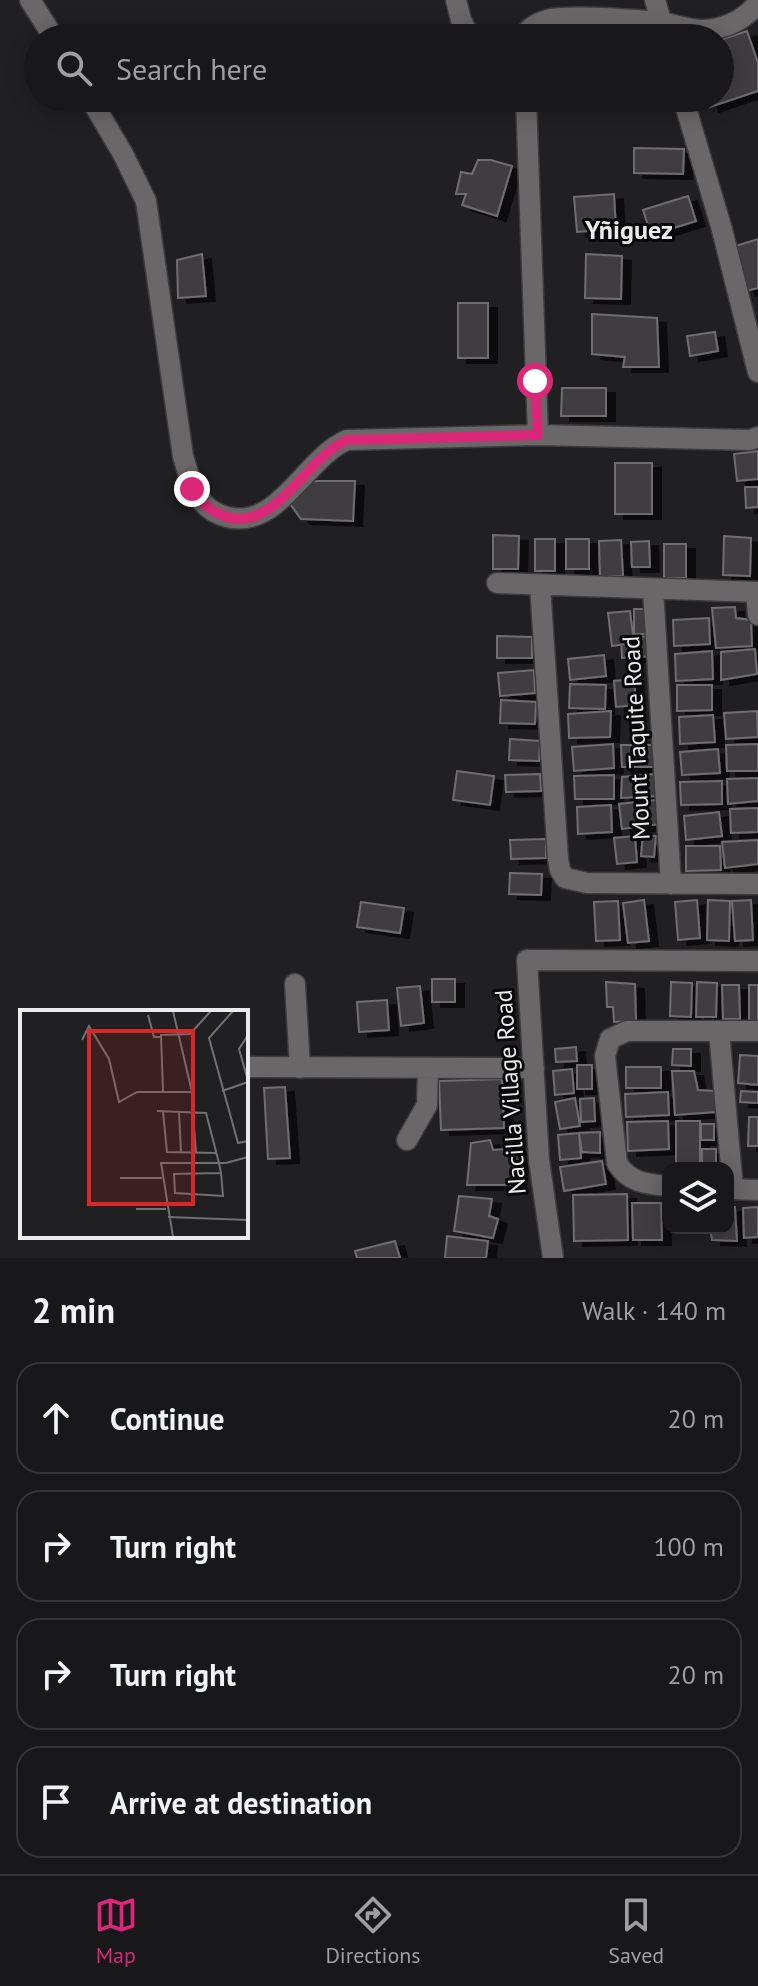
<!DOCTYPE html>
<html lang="en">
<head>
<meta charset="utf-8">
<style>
	:root { --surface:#181719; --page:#252426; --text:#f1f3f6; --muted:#9f9fa2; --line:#363638; --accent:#db2777 }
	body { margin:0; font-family:"PT Sans",sans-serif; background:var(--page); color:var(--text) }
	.controls { position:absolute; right:24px; bottom:24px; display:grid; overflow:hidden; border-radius:16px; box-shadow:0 4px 20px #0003 }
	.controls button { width:72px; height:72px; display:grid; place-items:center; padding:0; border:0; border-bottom:2px solid var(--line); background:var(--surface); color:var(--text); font:40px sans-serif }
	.stop { position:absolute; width:24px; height:24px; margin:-18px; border:6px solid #db2777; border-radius:50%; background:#fff }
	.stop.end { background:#db2777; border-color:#fff; box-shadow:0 2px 8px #0008 }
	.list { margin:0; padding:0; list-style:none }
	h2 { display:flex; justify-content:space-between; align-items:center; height:104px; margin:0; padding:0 32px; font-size:34px }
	h2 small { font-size:26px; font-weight:400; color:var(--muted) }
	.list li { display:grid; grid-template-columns:52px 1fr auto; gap:24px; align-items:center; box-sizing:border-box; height:112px; margin:0 16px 16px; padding:0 16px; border:2px solid var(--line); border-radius:24px }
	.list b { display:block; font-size:30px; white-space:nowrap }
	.list em { font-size:26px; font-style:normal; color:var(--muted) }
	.icon { flex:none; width:44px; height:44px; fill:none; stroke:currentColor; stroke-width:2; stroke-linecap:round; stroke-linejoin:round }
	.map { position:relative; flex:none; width:758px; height:1258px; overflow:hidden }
	.search { position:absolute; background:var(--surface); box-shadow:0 4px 20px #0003; left:24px; right:24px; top:24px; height:88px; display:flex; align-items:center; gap:20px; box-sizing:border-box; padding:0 28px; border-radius:44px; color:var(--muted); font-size:30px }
	.sheet { height:616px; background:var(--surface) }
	nav { display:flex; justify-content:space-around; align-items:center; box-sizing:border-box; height:112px; border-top:2px solid var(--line); background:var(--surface); font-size:22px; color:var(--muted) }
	nav a { display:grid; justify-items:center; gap:4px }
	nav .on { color:var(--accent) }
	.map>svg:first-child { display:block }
	.building { fill:#403e41; stroke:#6f6d70; stroke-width:2; filter:url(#shadow) }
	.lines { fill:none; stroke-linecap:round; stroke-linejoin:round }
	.minor-casing { stroke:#3c3b3d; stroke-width:23 }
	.minor { stroke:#696767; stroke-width:20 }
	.route { stroke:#db2777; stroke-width:10 }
	.labels { text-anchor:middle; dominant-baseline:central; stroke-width:6; stroke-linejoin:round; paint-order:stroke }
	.street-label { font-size:24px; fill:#ebeaec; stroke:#0a090a }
	.neighbourhood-label { font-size:26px; font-weight:bold; fill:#ebeaec; stroke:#0a090a }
	.inset-road { fill:none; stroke:#717072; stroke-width:2 }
	.view { fill:#d62828; fill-opacity:0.15; stroke:#d62828; stroke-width:4 }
	.inset-edge { fill:none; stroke:#ebeaec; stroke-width:4 }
</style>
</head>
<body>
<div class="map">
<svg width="758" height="1258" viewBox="0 0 758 1258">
	<defs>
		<filter id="shadow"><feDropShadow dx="9" dy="5" stdDeviation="0" flood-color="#0009"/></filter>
	</defs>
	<rect width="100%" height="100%" fill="#201f21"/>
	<path class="building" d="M747 31 758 63V91L710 107 708 98H720V40Z
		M634 148 684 149 683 174 634 173Z
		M478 160H491L512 166 497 216 462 205 466 194H456L461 172 472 174Z
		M614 194 616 229 577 232 574 197Z
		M688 196 696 221 651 235 643 210Z
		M758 239V288L746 291 733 247Z
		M202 254 206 296 178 298 177 260Z
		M586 254 622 256 621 299 585 298Z
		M458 303H488V358H458Z
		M592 314 657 318 659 367H623L625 357 592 354Z
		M715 332 718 351 690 356 687 336Z
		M562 388H606V416H561Z
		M758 451V479L737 481 734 454Z
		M615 463H652V514H615Z
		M309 481H355L353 521 301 519 290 504Z
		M745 487H758V507L746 508Z
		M493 535 519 536 518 569H493Z
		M724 536 751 538 750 576 723 575Z
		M535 539H555V571H535Z
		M566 539H589V569H566Z
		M621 540 623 576H600L599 541Z
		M649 541 650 567H632L631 542Z
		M664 544H686V578H664Z
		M735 607 736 618 751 620 752 646 716 648 712 608Z
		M634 609H647L648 634H634Z
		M630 611 634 643 612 646 608 613Z
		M709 618 710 644 674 646 673 620Z
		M497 636 532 637V658H497Z
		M652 636 653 656 622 658 621 638Z
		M755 649 757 674 721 680V652Z
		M712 651 713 679 676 681 675 654Z
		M604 655 606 676 570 680 568 659Z
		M534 670 535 693 500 696 498 673Z
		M634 679 636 705 616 707 614 681Z
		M570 684 606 685 605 709 569 708Z
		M677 685H712V710L677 711Z
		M501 700 536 702 535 724 500 723Z
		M611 711 610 737 569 738 568 714Z
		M757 711 758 737 726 739 724 713Z
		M713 715 715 742 680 744 679 717Z
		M510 739 540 741 539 761 509 760Z
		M613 744 614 768 574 771 572 747Z
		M758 744V771H727L726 745Z
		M621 745H656L657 767H622Z
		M718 749 720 773 682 775 680 752Z
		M457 771 494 776 490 805 453 800Z
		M540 774 541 791 506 792 505 775Z
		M655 774 656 796 621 798 622 777Z
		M614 775V799H575L574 776Z
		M758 778V801L728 804 727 779Z
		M722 781V804L681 805 680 782Z
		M657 800 660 824 622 829 619 804Z
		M611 805 612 832 578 834 577 807Z
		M758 808V832L731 833 730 809Z
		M719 812 722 836 686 840 684 816Z
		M643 834 656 836 654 857 641 856Z
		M635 836 637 862 617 864 614 838Z
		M546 839V858L511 859 510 840Z
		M758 840V864L725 868 722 842Z
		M686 846H720L721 870 686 871Z
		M510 873 542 874 541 895 509 894Z
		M644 900 649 941 628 943 623 903Z
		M697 900 700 938 678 940 675 902Z
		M708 900 730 901 729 941 707 940Z
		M751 900 753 940 735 941 732 901Z
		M618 901 620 940 596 941 594 902Z
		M361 902 404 908 400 933 357 927Z
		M432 979H455V1002H432Z
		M606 982 635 984 636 1021 614 1022 613 1007H607Z
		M671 982 692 983 691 1017 670 1016Z
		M697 982 717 983 716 1017H696Z
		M722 985H739L740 1019H723Z
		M749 985H758V1021H749Z
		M420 986 424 1023 401 1026 397 988Z
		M387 1000 389 1030 359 1032 357 1002Z
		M576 1047 577 1061 556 1062 555 1049Z
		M673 1049H691V1066L672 1065Z
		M740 1055 758 1056V1085L738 1083Z
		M577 1065H592V1089H577Z
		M626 1067H661V1088H626Z
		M572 1069 574 1093 555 1095 553 1071Z
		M672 1071H694L698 1090 716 1091V1112L675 1115Z
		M502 1079 504 1128 441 1130 439 1081Z
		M285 1087 290 1158 268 1159 264 1088Z
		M741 1091 758 1092V1103L740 1102Z
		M668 1092 669 1115 626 1117 625 1094Z
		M575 1098 580 1126 560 1129 555 1102Z
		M594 1098 595 1121 581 1122 580 1099Z
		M749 1117H758V1146H748Z
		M668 1121 669 1149 628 1151 627 1122Z
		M676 1121H700V1168H676Z
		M701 1124H714V1140H701Z
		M600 1132V1153L582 1152 579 1133Z
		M579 1133 581 1158 560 1160 558 1135Z
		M490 1140 493 1150 520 1148 517 1185H467L471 1143Z
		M702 1149H716V1163H702Z
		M602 1161 606 1184 564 1191 560 1167Z
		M627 1194 628 1240 574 1241 573 1195Z
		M459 1196 492 1199 489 1216 498 1219 493 1238 454 1231Z
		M632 1203H661L662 1240H633Z
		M728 1207H735L737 1241 712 1240 710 1228H728Z
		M758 1207V1237L744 1238 743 1208Z
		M447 1236 488 1241 486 1258H445Z
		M395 1241 400 1258H357L355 1251Z"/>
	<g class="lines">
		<g class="minor-casing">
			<path id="minor" d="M30 0 54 38
				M456 0 461 20 470 38
				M655 0 666 38
				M524 38C527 28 537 23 547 20 569 14 636 20 660 22 674 24 689 30 703 30 725 29 744 20 758 3
				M90 98 123 154 146 201 183 456C191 483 196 509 227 517 279 530 305 458 347 440L538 435 750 440 758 437
				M526 98 538 435
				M683 98 721 226 758 372
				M497 583 758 592
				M540 585 558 859 560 870 565 878 587 883 758 884
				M653 589 671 884
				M756 592 758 615
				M295 984 300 1068
				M719 1031 733 1189
				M246 1067 534 1068
				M407 1140 427 1105 428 1068
				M668 1186C647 1184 629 1183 617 1163L605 1056 610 1039 627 1031H758
				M728 1189 758 1190
				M553 1258 539 1160 527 960 758 961"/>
		</g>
		<use href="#minor" class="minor"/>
	</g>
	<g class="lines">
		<path class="route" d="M192 489C202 504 213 514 231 518 279 527 307 457 347 440L538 435 535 381"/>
	</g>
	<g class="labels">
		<g class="street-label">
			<text transform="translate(636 738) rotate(-93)">Mount Taquite Road</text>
			<text transform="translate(510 1092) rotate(-94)">Nacilla Village Road</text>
		</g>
		<g class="neighbourhood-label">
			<text x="629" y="229">Yñiguez</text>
		</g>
	</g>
	<g transform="translate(20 1010)">
		<rect width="228" height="228" fill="#201f21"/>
		<path class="inset-road" d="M213 1 189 28 218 133 228 131M128 5 134 27H141M228 25 219 39 228 71M62 30 69 16 89 49 99 92 117 82H172L153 1M143 81 141 25 170 24 191 1M202 81 228 72M137 101 186 103 199 153 201 163 203 186 155 183 154 164 201 163M143 102 147 142 197 143M159 102 161 143M173 103 176 143M100 168H142M116 199H146M148 207 228 210M153 227 141 153H206L228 147"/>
		<path class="view" d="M69 21H173V194H69Z"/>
		<rect width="228" height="228" class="inset-edge"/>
	</g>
</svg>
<div class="controls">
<button><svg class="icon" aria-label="layers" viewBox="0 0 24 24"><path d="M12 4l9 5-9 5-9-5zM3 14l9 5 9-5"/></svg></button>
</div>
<div class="stop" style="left:535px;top:381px"></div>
<div class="stop end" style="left:192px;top:489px"></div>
<div class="search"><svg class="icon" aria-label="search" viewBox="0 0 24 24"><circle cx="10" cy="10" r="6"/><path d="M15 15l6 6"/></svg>Search here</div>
</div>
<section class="sheet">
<h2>2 min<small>Walk · 140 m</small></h2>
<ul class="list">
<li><svg class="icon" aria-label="ahead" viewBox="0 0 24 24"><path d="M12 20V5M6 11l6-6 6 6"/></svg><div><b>Continue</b></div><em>20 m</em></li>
<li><svg class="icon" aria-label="right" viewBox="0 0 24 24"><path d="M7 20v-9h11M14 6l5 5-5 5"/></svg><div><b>Turn right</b></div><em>100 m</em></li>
<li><svg class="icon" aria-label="right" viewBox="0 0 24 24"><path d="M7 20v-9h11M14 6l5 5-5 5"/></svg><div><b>Turn right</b></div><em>20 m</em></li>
<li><svg class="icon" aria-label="arrive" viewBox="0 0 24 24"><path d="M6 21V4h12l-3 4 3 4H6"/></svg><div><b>Arrive at destination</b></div></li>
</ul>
</section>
<nav>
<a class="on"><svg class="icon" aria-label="map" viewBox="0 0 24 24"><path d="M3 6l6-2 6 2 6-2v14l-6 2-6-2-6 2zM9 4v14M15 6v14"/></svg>Map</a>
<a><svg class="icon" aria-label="directions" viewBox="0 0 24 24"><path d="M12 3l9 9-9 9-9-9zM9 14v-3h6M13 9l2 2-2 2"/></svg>Directions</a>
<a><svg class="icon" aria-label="saved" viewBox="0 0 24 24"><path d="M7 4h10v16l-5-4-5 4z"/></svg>Saved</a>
</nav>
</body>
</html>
